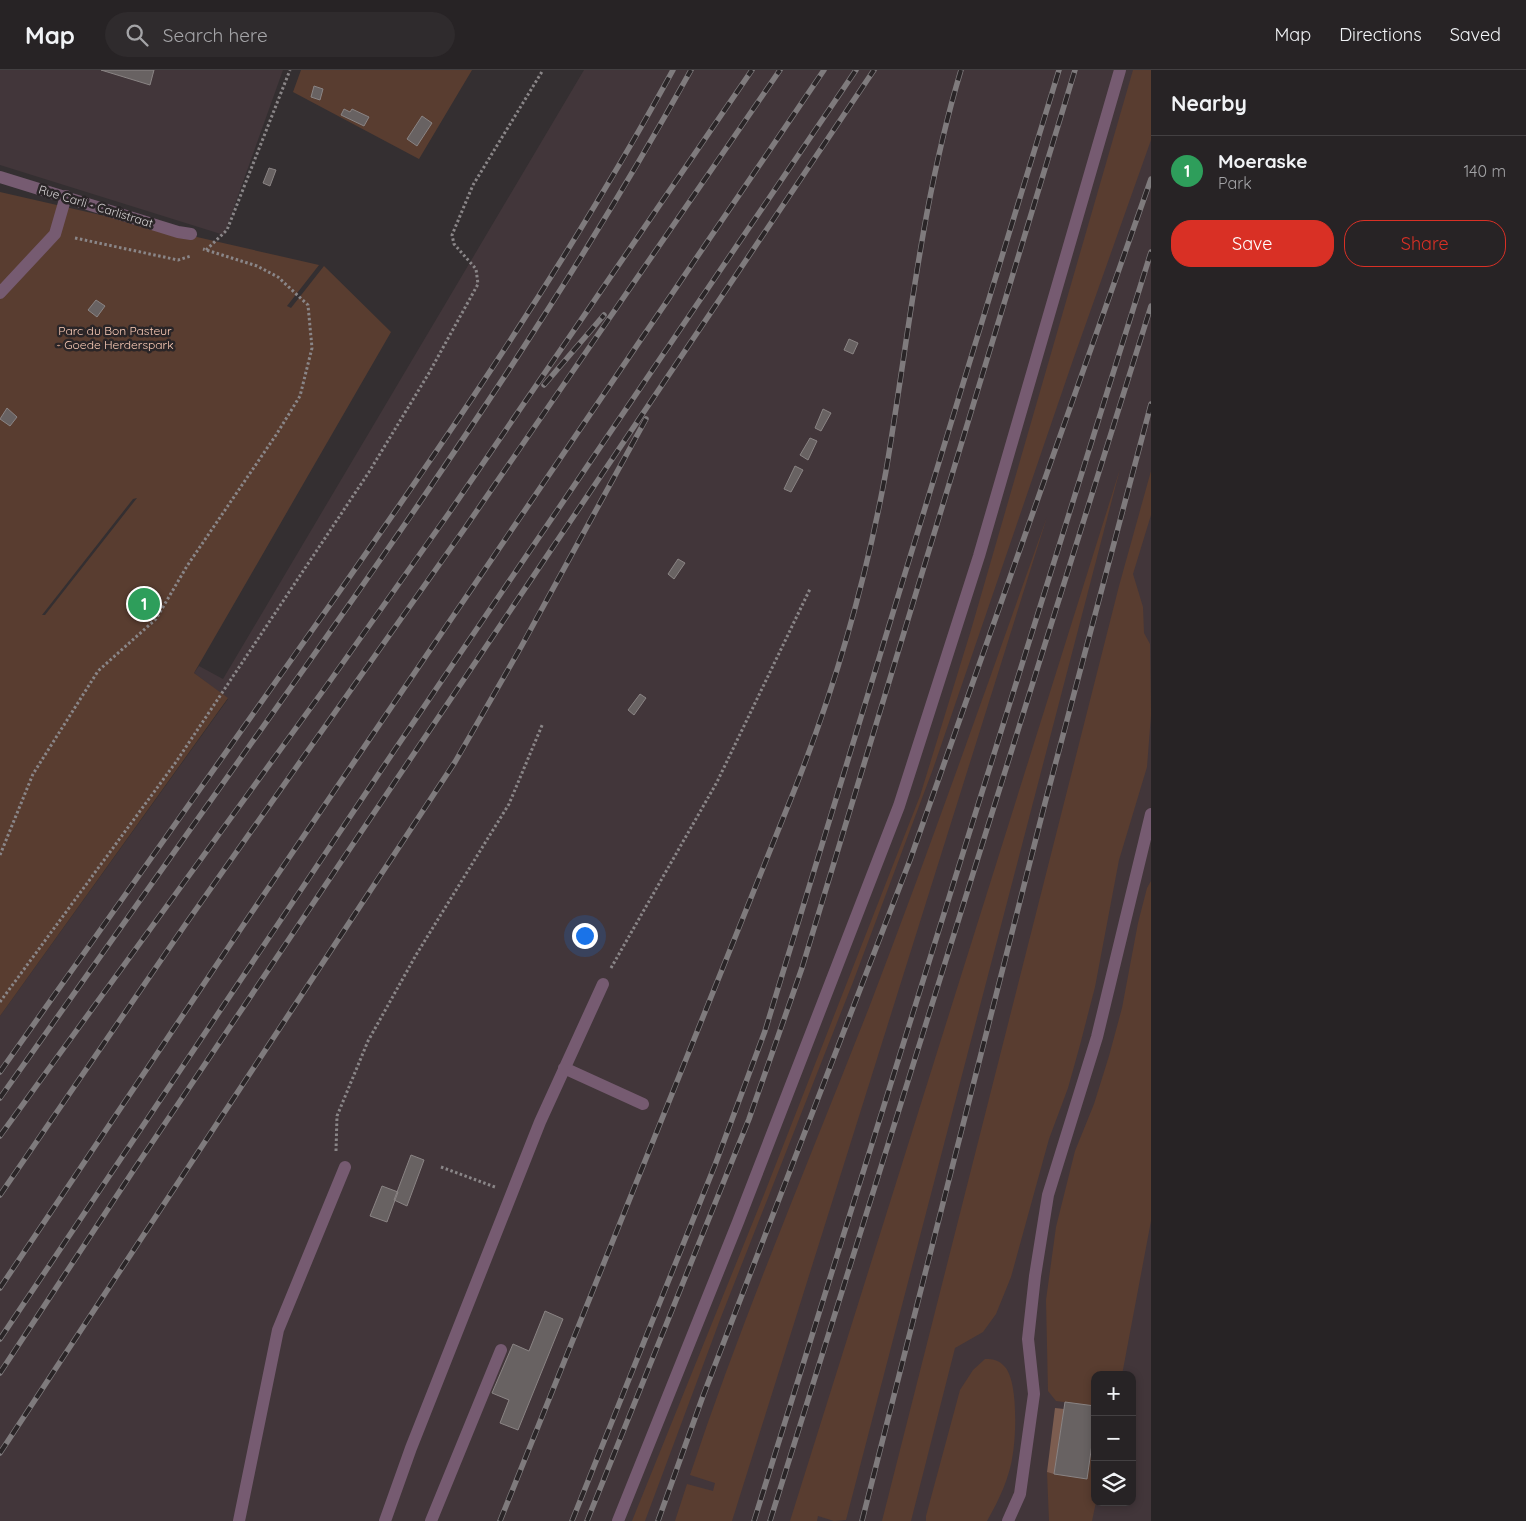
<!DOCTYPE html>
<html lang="en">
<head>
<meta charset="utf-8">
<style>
	:root { --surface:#272325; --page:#2f2b2d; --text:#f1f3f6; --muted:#a4a4a7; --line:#434042; --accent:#d93025 }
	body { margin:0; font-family:Quicksand,sans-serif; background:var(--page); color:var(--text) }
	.controls { position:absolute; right:15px; bottom:15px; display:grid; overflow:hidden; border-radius:10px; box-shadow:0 2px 8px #0003 }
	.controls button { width:45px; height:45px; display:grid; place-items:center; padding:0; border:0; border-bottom:1px solid var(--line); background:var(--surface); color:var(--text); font:25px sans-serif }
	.you { position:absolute; left:584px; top:865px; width:18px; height:18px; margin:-12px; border:4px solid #fff; border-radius:50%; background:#1a73e8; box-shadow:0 0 0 8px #1a73e833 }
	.badge { display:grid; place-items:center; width:32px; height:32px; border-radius:50%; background:var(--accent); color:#fff; font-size:16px; font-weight:700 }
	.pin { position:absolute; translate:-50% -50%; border:2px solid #fff; box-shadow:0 1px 5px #0006 }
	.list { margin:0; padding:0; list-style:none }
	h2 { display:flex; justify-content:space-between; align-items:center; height:65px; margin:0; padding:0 20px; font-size:21px }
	h2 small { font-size:16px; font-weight:400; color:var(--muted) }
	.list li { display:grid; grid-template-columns:32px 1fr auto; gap:15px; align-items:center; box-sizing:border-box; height:70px; padding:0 20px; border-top:1px solid var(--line) }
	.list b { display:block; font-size:19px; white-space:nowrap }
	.list p { margin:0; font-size:16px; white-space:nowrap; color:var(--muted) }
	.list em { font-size:16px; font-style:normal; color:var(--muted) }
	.actions { display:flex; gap:10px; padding:15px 20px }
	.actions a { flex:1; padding:11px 0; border:1px solid var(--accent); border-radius:20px; text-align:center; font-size:18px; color:var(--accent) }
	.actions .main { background:var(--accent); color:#fff }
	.icon { flex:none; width:28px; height:28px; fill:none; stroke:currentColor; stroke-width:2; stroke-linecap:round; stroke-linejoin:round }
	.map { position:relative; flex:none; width:1151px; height:1451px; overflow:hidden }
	header { display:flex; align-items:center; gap:30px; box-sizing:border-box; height:70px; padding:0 25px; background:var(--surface); border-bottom:1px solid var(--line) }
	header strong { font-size:24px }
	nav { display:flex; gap:28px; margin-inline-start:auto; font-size:18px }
	.search { width:350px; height:45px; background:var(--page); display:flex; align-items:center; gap:12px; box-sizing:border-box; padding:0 18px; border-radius:28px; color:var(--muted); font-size:19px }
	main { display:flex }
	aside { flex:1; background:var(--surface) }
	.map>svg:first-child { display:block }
	.built { fill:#42363a; fill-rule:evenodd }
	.green { fill:#593d30; fill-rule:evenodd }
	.forest { fill:#7c5d50 }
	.building { fill:#686262; stroke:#8a8484 }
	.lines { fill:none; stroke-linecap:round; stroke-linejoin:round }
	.path { stroke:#8a8688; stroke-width:3; stroke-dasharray:2.5 2.5; stroke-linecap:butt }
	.service { stroke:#765b71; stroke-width:12 }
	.minor { stroke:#765b71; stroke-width:12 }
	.rail-casing { stroke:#7f7b7d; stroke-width:5.5 }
	.rail { stroke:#2a2527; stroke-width:4; stroke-dasharray:11; stroke-linecap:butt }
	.labels { text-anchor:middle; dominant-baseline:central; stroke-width:5; stroke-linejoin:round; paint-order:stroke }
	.street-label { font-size:12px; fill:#d4d1d2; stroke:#2a2527 }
	.park-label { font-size:12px; fill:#fdceb9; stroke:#2a2527 }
</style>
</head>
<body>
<header>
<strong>Map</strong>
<div class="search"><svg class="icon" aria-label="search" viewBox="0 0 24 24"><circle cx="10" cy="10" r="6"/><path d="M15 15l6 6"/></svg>Search here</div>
<nav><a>Map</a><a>Directions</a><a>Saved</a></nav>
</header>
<main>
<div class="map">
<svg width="1151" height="1451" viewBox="0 0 1151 1451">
	<rect width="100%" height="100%" fill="#342f31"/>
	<path class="built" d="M0 0H283L224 165 0 95Z
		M584 0H1151V1451H0V946L228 629 194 603 199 596 223 609ZM1095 1305H1132V1432H1095Z"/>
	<path class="green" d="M301 0H472L419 89 293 22Z
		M1133 0H1151V70L1073 290 933 699 853 912 721 1247 645 1451H632L765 1122 920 726 971 560Z
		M0 122 319 195 287 236 291 238 324 196 391 262 194 603 228 628 0 946ZM137 428 45 545H42L133 429Z
		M1120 399 846 1450 834 1451 818 1446 817 1451H790Z
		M1151 401V445L1133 504 1143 537 1144 563 1150 574 1151 645 1147 697 1119 790 1095 917 1080 975 1068 1018 1049 1069 1011 1207 996 1244 983 1262 955 1278 911 1451H882L1119 516Z
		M1047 447 732 1451H675L687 1414 713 1421 715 1413 690 1405C743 1246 809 1091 870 935 932 773 989 610 1047 447Z
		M1151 811V1151L1122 1305H1095V1336L1056 1331 1048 1321 1046 1230 1056 1157 1075 1081 1094 1034 1109 986 1122 938 1138 853 1147 818Z
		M985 1289C994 1289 999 1290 1005 1297 1018 1312 1016 1364 1013 1383 1010 1407 999 1430 987 1451H926V1446L960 1320 973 1300Z
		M1095 1353 1096 1432 1092 1451H1049L1047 1402 1087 1409Z"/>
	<path class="forest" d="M1055 1338 1064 1339 1054 1404 1047 1402Z"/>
	<path class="building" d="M101 0H154L150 15Z
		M314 16 323 19 320 30 311 27Z
		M344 39 350 42 352 39 369 47 364 56 341 45Z
		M422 46 432 53 417 76 407 69Z
		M269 98 276 100 270 116 263 113Z
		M96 230 105 236 97 247 88 240Z
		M849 269 858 273 853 284 844 280Z
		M7 338 17 347 10 356 0 349Z
		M823 339 831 343 821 361 815 358Z
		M810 368 817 371 808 390 800 385Z
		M795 396 803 400 791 422 784 419Z
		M678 489 685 493 674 509 668 504Z
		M640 624 646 628 634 645 628 640Z
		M411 1085 424 1090 407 1136 394 1130Z
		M382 1116 398 1122 387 1152 370 1146Z
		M545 1241 563 1249 518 1360 500 1353 509 1330 492 1323 513 1274 529 1281Z
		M1065 1332 1095 1336V1353L1087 1409 1054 1404Z"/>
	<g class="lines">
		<path class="path" d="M75 168 178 190 191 186
			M206 180 227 160 290 0
			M0 785 33 704 98 601 156 549 187 496 276 365 300 326 312 278 308 235 278 207 257 196 203 179
			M611 898 717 712 810 519
			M0 932 176 692 369 402 429 303 478 214 476 199 454 174 452 165 473 115 543 0
			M336 1081 337 1046 368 971 416 885 509 734 543 653
			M441 1097 495 1117"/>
		<path class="service" d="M0 223 55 164 66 126
			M564 998 643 1034
			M239 1451 278 1260 345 1097
			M385 1451 411 1378 540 1052 603 914
			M431 1451 501 1280
			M618 1451 738 1152 899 736 979 486 1120 0
			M1008 1451 1020 1424 1034 1324 1028 1269 1035 1206 1048 1125 1097 967 1151 744"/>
		<path class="minor" d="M0 107 178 162 191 164"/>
		<g class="rail-casing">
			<path id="rail" d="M544 315 604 245
				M0 1002C100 860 201 718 301 576 433 389 563 201 673 0
				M0 1028C102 884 204 740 306 596 442 403 576 208 691 0
				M0 1066 325 618 449 443 752 0
				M0 1125 185 855 465 458 780 0
				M0 1218 248 848 824 0
				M0 1269 396 678 856 0
				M0 1303 135 1098 874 0
				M0 1383 455 692 521 577 646 349
				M500 1451 794 721C835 618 866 511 886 401 909 265 921 133 961 0
				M572 1451 715 1095 765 961 1059 0
				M587 1451 749 1049 802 898 1075 0
				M658 1451 703 1326 910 790 1151 109
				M754 1451 1151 182
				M770 1451 1151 236
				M862 1451 1045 733 1151 334"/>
		</g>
		<use href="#rail" class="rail"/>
	</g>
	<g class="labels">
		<g class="street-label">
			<text transform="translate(96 136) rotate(17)">Rue Carli - Carlistraat</text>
		</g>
		<g class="park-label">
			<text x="115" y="260">Parc du Bon Pasteur<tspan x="115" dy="14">- Goede Herderspark</tspan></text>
		</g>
	</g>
</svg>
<div class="controls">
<button>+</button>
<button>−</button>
<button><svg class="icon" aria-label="layers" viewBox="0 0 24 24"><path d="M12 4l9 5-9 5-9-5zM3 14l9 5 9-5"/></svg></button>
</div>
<div class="you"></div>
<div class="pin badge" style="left:144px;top:534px;background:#2e9e5b">1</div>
</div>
<aside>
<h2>Nearby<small></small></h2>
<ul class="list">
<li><span class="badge" style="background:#2e9e5b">1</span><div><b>Moeraske</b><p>Park</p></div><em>140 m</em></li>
</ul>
<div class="actions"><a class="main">Save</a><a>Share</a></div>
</aside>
</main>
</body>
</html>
